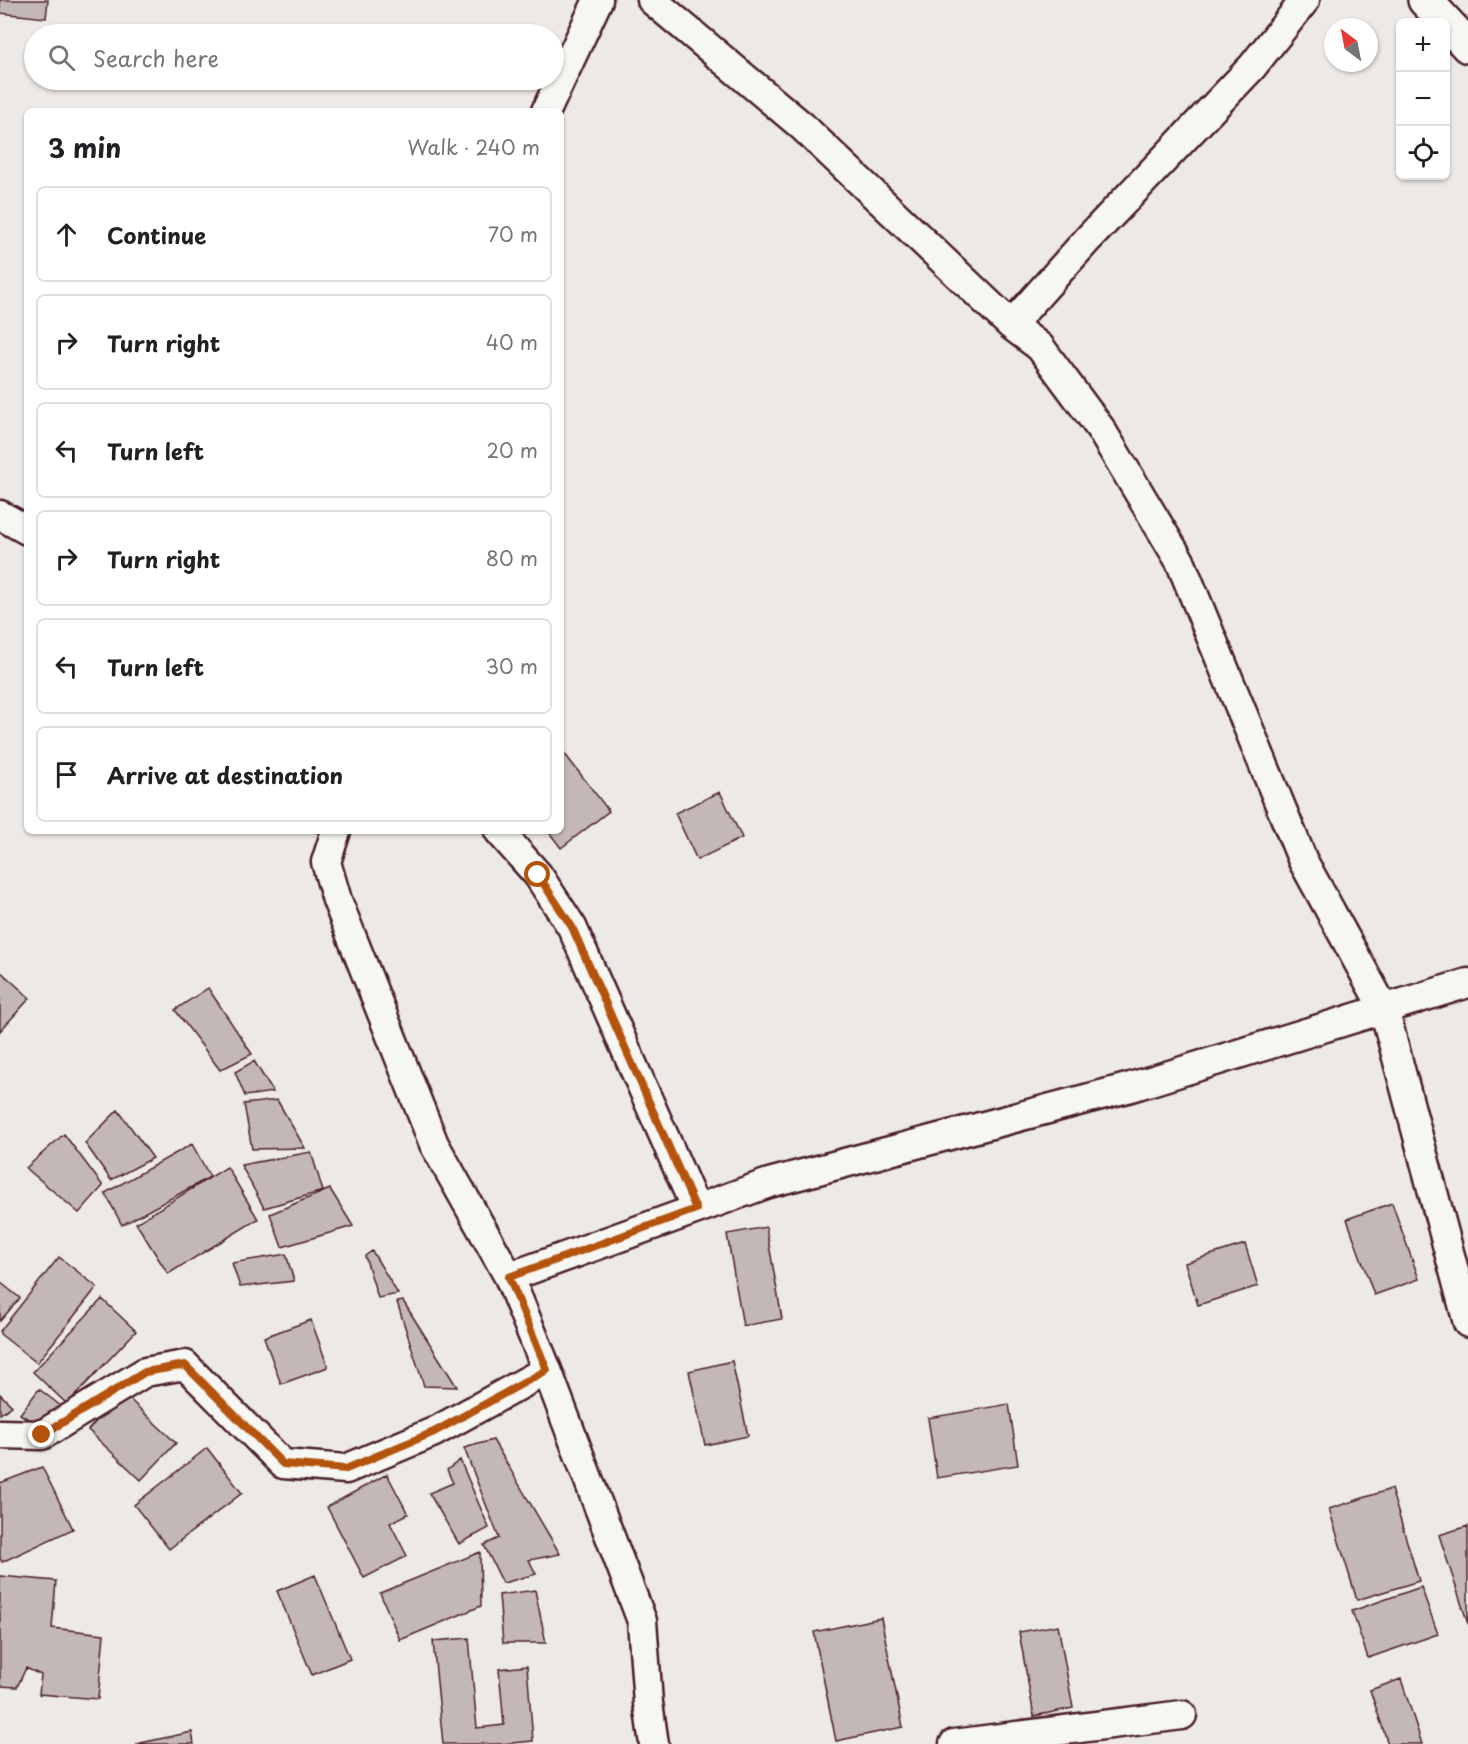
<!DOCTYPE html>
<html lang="en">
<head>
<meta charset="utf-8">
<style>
	:root { --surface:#fff; --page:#f2f2f2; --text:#202124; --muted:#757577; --line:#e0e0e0 }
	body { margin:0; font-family:"Playpen Sans",sans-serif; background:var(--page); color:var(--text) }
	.controls { position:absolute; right:18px; top:18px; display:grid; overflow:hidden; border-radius:9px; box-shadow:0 2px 4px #0004 }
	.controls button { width:54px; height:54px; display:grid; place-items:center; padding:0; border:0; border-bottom:2px solid var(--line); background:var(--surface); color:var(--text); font:30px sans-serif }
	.compass { position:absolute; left:1324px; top:18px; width:54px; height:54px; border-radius:50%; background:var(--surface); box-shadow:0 2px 4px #0004; rotate:328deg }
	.stop { position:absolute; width:18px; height:18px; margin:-14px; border:4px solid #b45309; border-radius:50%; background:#fff }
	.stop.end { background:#b45309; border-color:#fff; box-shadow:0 2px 6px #0008 }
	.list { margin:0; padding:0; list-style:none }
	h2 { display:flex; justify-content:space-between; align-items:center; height:78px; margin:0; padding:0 24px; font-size:26px }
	h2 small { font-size:20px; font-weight:400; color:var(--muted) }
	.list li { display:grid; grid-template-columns:39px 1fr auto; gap:18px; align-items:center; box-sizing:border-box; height:96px; margin:0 12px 12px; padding:0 12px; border:2px solid var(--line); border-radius:9px }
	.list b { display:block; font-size:22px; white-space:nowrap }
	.list em { font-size:20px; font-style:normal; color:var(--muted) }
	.icon { flex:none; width:33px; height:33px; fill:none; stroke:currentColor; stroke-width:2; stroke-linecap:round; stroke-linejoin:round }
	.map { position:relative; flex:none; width:1468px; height:1744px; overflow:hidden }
	.search { position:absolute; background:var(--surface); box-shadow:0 2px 4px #0004; left:24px; top:24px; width:540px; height:66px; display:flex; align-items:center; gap:15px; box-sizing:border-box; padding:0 21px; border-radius:33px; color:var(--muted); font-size:22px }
	.panel { position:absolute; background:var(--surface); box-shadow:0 2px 4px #0004; left:24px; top:108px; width:540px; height:726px; border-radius:9px }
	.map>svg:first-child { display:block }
	.building { fill:#c4b7b7; stroke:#4a1f2b; stroke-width:1.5 }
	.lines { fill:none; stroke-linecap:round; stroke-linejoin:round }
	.street-casing { stroke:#4a1f2b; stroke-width:33 }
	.highway-casing { stroke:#4a1f2b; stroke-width:38 }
	.street { stroke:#f6f6f2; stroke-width:28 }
	.highway { stroke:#f6f6f2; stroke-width:33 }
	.route { stroke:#b45309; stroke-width:8 }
</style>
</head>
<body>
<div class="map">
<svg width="1468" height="1744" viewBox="0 0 1468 1744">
	<rect width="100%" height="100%" fill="#ece9e6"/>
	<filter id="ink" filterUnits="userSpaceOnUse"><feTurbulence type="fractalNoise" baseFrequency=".0167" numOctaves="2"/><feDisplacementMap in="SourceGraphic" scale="12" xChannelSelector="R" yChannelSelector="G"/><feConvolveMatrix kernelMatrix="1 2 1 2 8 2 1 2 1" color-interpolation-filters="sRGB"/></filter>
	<g filter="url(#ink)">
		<path class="building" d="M0 0H48L46 18 0 13Z
			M561 749 609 811 561 848 548 831H561Z
			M720 792 742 838 697 860 675 813Z
			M0 971 30 998 0 1031Z
			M208 988 252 1054 220 1070 175 1010Z
			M254 1061 273 1092 245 1096 235 1072Z
			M277 1100 305 1148 252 1149 244 1104Z
			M118 1110 153 1158 111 1180 85 1143Z
			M64 1134 103 1186 79 1213 26 1168Z
			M192 1144 210 1177 122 1225 105 1193Z
			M311 1152 323 1191 264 1208 241 1165Z
			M227 1167 258 1219 168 1274 136 1223Z
			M330 1189 353 1226 282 1247 270 1214Z
			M1392 1203 1419 1279 1374 1295 1347 1219Z
			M766 1227 782 1319 743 1326 727 1234Z
			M1245 1244 1258 1286 1198 1305 1185 1263Z
			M372 1251 398 1294 378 1298 365 1256Z
			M286 1254 294 1281 240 1287 232 1263Z
			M59 1257 97 1287 37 1363 0 1334V1331Z
			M0 1282 20 1298 0 1321Z
			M102 1299 136 1331 67 1404 33 1372Z
			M403 1301 457 1387 424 1386 397 1302Z
			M311 1320 328 1367 281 1384 264 1337Z
			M732 1361 748 1436 705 1445 689 1371Z
			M39 1389 61 1406 41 1427 20 1414Z
			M123 1393 176 1443 141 1480 88 1430Z
			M0 1394 12 1406 0 1414Z
			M1009 1404 1018 1465 937 1478 928 1418Z
			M493 1440 560 1554 529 1560 536 1574 503 1583 484 1545 499 1538 464 1448Z
			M207 1448 242 1493 169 1549 134 1505Z
			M460 1460 489 1528 459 1544 429 1493 453 1483 447 1470Z
			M42 1467 73 1529 2 1562 0 1558V1483Z
			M387 1474 408 1514 390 1523 407 1556 364 1578 327 1507Z
			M1391 1489 1419 1581 1357 1600 1329 1509Z
			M1468 1526V1624L1439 1535Z
			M480 1552 481 1606 400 1640 380 1593Z
			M315 1575 350 1659 312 1675 277 1591Z
			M0 1576 56 1581 52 1628 104 1634 98 1699 39 1694 41 1675 26 1668 17 1687 0 1686Z
			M1421 1587 1438 1634 1368 1658 1352 1611Z
			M535 1590 546 1643H503L499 1595Z
			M881 1618 903 1727 836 1741 814 1632Z
			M1058 1625 1073 1708 1034 1716 1019 1632Z
			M469 1638 477 1728 504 1725 499 1669 527 1666 533 1741 501 1744H443L433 1641Z
			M1401 1679 1422 1744H1388L1370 1690Z
			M192 1732 194 1744H136Z"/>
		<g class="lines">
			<g class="street-casing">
				<path id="street" d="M652 0 802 126 1011 325 1040 347 1100 428 1180 561 1303 861 1384 1009 1468 1323
					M546 111 598 0
					M1011 325 1088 239 1252 67 1305 0
					M0 515 27 530
					M336 831 326 862 337 900 434 1144 509 1277 547 1370 642 1621 648 1703 654 1744
					M499 831 538 875 572 927 696 1209
					M509 1277 769 1183 1131 1087 1468 983
					M0 1434 42 1435 145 1372 185 1365 283 1464 346 1469 434 1432 547 1370
					M954 1744 1182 1715"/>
			</g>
			<g class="highway-casing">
				<path id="highway" d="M1425 0 1468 46"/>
			</g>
			<use href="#street" class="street"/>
			<use href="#highway" class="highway"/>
		</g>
	</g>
	<g class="lines" filter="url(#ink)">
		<path class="route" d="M42 1435 145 1372 185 1365 283 1464 346 1469 434 1432 547 1370 509 1277 696 1209 572 927 538 875"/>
	</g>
</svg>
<div class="controls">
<button>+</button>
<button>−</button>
<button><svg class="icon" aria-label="locate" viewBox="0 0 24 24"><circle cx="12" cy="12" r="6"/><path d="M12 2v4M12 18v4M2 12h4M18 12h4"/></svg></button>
</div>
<svg class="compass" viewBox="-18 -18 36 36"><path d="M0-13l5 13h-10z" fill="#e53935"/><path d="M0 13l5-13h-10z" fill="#757577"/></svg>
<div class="stop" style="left:538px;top:875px"></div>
<div class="stop end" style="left:42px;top:1435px"></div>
<div class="search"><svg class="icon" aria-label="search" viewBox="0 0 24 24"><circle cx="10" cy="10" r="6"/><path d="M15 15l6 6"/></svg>Search here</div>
<section class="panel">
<h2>3 min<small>Walk · 240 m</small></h2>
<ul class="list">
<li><svg class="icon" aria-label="ahead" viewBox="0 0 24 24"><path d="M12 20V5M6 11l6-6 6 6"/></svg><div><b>Continue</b></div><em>70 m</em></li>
<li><svg class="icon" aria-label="right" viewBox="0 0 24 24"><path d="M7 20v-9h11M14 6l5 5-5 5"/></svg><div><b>Turn right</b></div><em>40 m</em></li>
<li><svg class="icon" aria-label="left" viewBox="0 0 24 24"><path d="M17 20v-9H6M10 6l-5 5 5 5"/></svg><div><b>Turn left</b></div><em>20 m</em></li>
<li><svg class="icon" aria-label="right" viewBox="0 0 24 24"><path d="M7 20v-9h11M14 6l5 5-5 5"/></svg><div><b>Turn right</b></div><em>80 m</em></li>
<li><svg class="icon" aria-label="left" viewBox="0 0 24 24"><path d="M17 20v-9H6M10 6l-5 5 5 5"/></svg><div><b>Turn left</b></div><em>30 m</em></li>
<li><svg class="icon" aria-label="arrive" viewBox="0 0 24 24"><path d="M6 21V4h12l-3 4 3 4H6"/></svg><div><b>Arrive at destination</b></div></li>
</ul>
</section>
</div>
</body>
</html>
